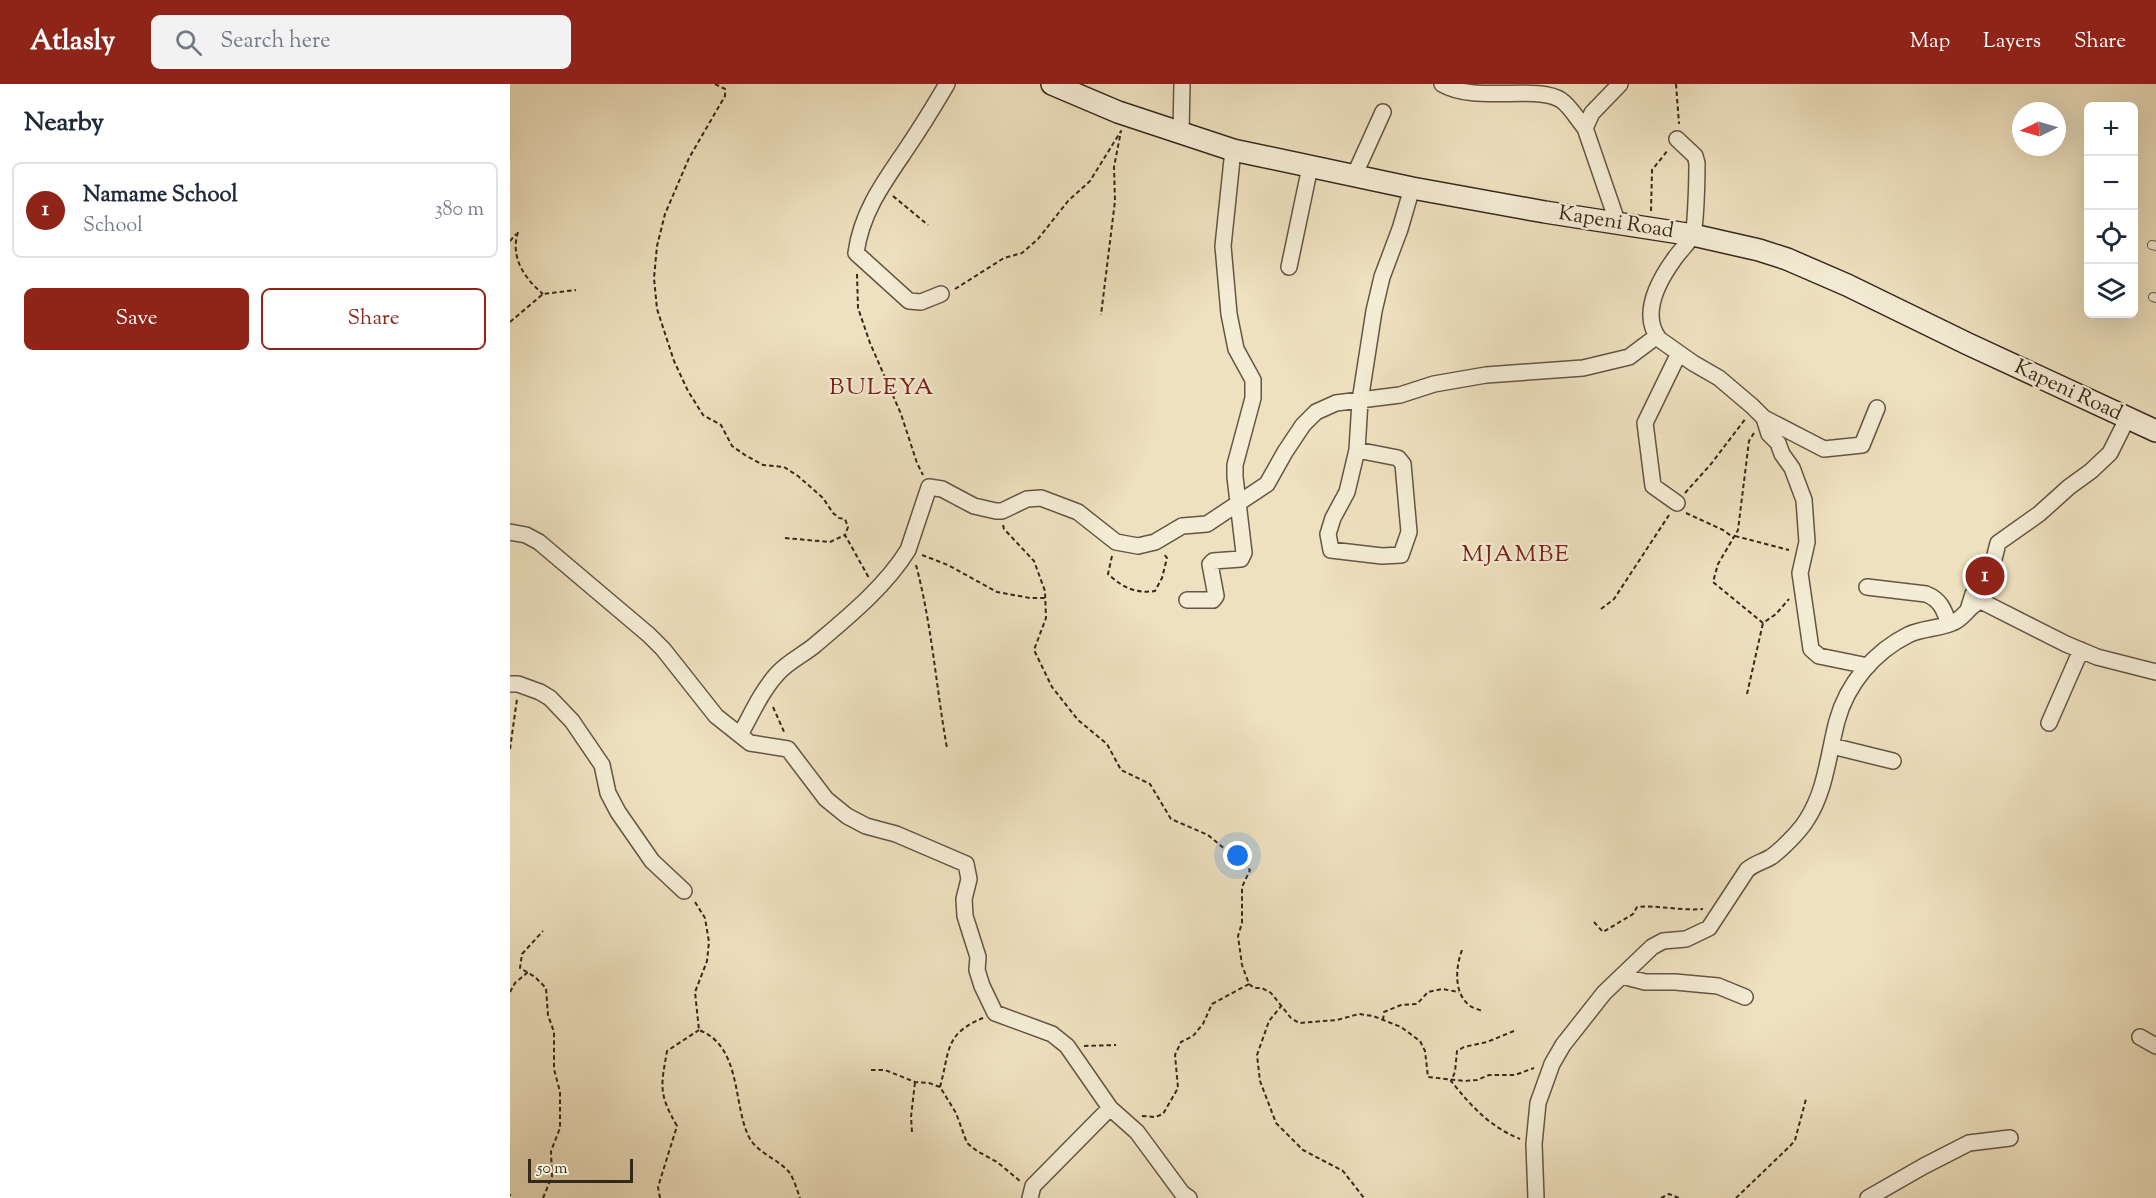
<!DOCTYPE html>
<html lang="en">
<head>
<meta charset="utf-8">
<style>
	:root { --surface:#fff; --page:#f2f2f3; --text:#1f2937; --muted:#747a83; --line:#e0e1e3; --accent:#8f2418 }
	body { margin:0; font-family:"Sorts Mill Goudy",serif; background:var(--page); color:var(--text) }
	.controls { position:absolute; right:18px; top:18px; display:grid; overflow:hidden; border-radius:9px; box-shadow:0 6px 24px #0002 }
	.controls button { width:54px; height:54px; display:grid; place-items:center; padding:0; border:0; border-bottom:2px solid var(--line); background:var(--surface); color:var(--text); font:30px sans-serif }
	.compass { position:absolute; left:1502px; top:18px; width:54px; height:54px; border-radius:50%; background:var(--surface); box-shadow:0 6px 24px #0002; rotate:265deg }
	.scale { position:absolute; left:18px; bottom:15px; width:105px; box-sizing:border-box; padding-left:6px; border:3px solid #35281b; border-top:0; font-size:16px; line-height:21px; white-space:nowrap; color:#35281b; -webkit-text-stroke:4px #f4ecd5; paint-order:stroke }
	.you { position:absolute; left:728px; top:772px; width:21px; height:21px; margin:-15px; border:4px solid #fff; border-radius:50%; background:#1a73e8; box-shadow:0 0 0 9px #1a73e833 }
	.badge { display:grid; place-items:center; width:39px; height:39px; border-radius:50%; background:var(--accent); color:#fff; font-size:20px; font-weight:700 }
	.pin { position:absolute; translate:-50% -50%; border:3px solid #fff; box-shadow:0 2px 6px #0006 }
	.list { margin:0; padding:0; list-style:none }
	h2 { display:flex; justify-content:space-between; align-items:center; height:78px; margin:0; padding:0 24px; font-size:26px }
	h2 small { font-size:20px; font-weight:400; color:var(--muted) }
	.list li { display:grid; grid-template-columns:39px 1fr auto; gap:18px; align-items:center; box-sizing:border-box; height:96px; margin:0 12px 12px; padding:0 12px; border:2px solid var(--line); border-radius:9px }
	.list b { display:block; font-size:22px; white-space:nowrap }
	.list p { margin:0; font-size:20px; white-space:nowrap; color:var(--muted) }
	.list em { font-size:20px; font-style:normal; color:var(--muted) }
	.actions { display:flex; gap:12px; padding:18px 24px }
	.actions a { flex:1; padding:14px 0; border:2px solid var(--accent); border-radius:9px; text-align:center; font-size:21px; color:var(--accent) }
	.actions .main { background:var(--accent); color:#fff }
	.icon { flex:none; width:33px; height:33px; fill:none; stroke:currentColor; stroke-width:2; stroke-linecap:round; stroke-linejoin:round }
	.map { position:relative; flex:none; width:1646px; height:1114px; overflow:hidden }
	header { display:flex; align-items:center; gap:36px; box-sizing:border-box; height:84px; padding:0 30px; background:var(--accent); color:#fff }
	header strong { font-size:28px }
	nav { display:flex; gap:33px; margin-inline-start:auto; font-size:21px }
	.search { width:420px; height:54px; background:var(--page); display:flex; align-items:center; gap:15px; box-sizing:border-box; padding:0 21px; border-radius:9px; color:var(--muted); font-size:22px }
	main { display:flex }
	aside { flex:1; background:var(--surface) }
	.map>svg:first-child { display:block }
	.lines { fill:none; stroke-linecap:round; stroke-linejoin:round }
	.service-casing { stroke:#635644; stroke-width:10 }
	.minor-casing { stroke:#635644; stroke-width:18 }
	.secondary-casing { stroke:#35281b; stroke-width:24 }
	.path { stroke:#35281b; stroke-width:2; stroke-dasharray:4.5 3; stroke-linecap:butt }
	.service { stroke:#f4ecd5; stroke-width:8 }
	.minor { stroke:#f4ecd5; stroke-width:15 }
	.secondary { stroke:#f4ecd5; stroke-width:21 }
	.labels { text-anchor:middle; dominant-baseline:central; stroke-width:4.5; stroke-linejoin:round; paint-order:stroke }
	.street-label { font-size:21px; fill:#35281b; stroke:#f4ecd5 }
	.quarter-label { font-size:24px; letter-spacing:1.5px; fill:#7a1f14; stroke:#f4ecd5 }
</style>
</head>
<body>
<header>
<strong>Atlasly</strong>
<div class="search"><svg class="icon" aria-label="search" viewBox="0 0 24 24"><circle cx="10" cy="10" r="6"/><path d="M15 15l6 6"/></svg>Search here</div>
<nav><a>Map</a><a>Layers</a><a>Share</a></nav>
</header>
<main>
<aside>
<h2>Nearby<small></small></h2>
<ul class="list">
<li><span class="badge">1</span><div><b>Namame School</b><p>School</p></div><em>380 m</em></li>
</ul>
<div class="actions"><a class="main">Save</a><a>Share</a></div>
</aside>
<div class="map">
<svg width="1646" height="1114" viewBox="0 0 1646 1114">
	<rect width="100%" height="100%" fill="#eee1bf"/>
	<filter id="stains"><feTurbulence type="fractalNoise" baseFrequency=".00333" numOctaves="4"/><feColorMatrix values="0 0 0 0 .2 0 0 0 0 .09 0 0 0 0 .02 0 0 0 .5 -.17"/></filter>
	<radialGradient id="worn" r=".72"><stop offset=".6" stop-color="#630" stop-opacity="0"/><stop offset="1" stop-color="#630" stop-opacity=".3"/></radialGradient>
	<g class="lines">
		<g class="service-casing">
			<path id="service" d="M1642 161 1646 162
				M1643 213 1646 214"/>
		</g>
		<g class="minor-casing">
			<path id="minor" d="M932 0C966 20 1026 0 1051 16 1060 22 1068 36 1075 44
				M671 48 672 0
				M1167 55 1185 72 1187 79C1187 92 1186 146 1182 153 1177 160 1170 167 1165 174 1149 196 1130 230 1149 255L1183 279 1209 294 1242 322 1254 334 1259 350 1268 359 1272 370 1282 384 1294 416 1297 458 1290 489 1301 565 1309 572 1358 582
				M844 92 873 28
				M1108 140 1075 44 1082 29 1110 0
				M779 183 800 83
				M431 210 411 218 399 217 346 169C351 131 371 102 393 70 408 48 423 24 437 0
				M1254 334 1314 365 1352 361 1367 324
				M847 366 888 374 893 380 899 448 891 471 872 472 821 466 818 450 823 434 837 408 847 366 850 317 864 227 872 193 890 145 902 104
				M1167 419 1143 402 1135 339 1169 269
				M0 448 16 451 29 458 139 551 153 565 206 632 240 659 278 665 316 715 337 732 356 742 386 750 456 780 459 795 454 815 455 832 468 873 467 886 472 902 485 929 542 950 557 962 600 1024 627 1048 672 1109 679 1114
				M1357 503 1416 510C1431 516 1434 526 1439 540
				M677 516H703L706 512 700 480 703 477 731 475 734 469 725 393V381L743 314V296L726 265 719 230 713 162 723 66
				M1458 526 1463 510 1482 483 1488 459 1529 430 1559 403 1581 387 1600 369 1617 335
				M0 600H8L30 608 40 614 62 637 92 681 98 709 108 728 142 777 174 807
				M1539 639 1571 566
				M230 651C241 631 252 606 268 589 279 577 293 571 305 561 338 533 375 503 398 466L419 403 432 405 464 422 486 427H492L517 415 531 414 568 428 606 458 628 462 645 458 672 442 697 440 757 400 775 368 793 341 806 328 826 319 890 311 924 300 976 291 1073 284 1119 273 1147 252
				M1322 662 1383 677
				M1112 892 1135 898H1165L1208 902 1235 913
				M1630 953 1646 962
				M520 1114 523 1102 600 1024
				M1026 1114 1024 1060 1028 1019 1042 980 1053 961 1094 909 1142 863 1153 857 1176 855 1199 844 1237 786C1245 779 1253 778 1261 773 1271 766 1289 748 1296 737 1316 707 1318 671 1327 637 1337 600 1364 568 1398 551 1412 544 1428 545 1442 539 1454 535 1459 521 1471 517L1556 560 1587 573 1646 588
				M1358 1114 1414 1082 1459 1059 1500 1054"/>
		</g>
		<g class="secondary-casing">
			<path id="secondary" d="M542 0 608 28 723 66 902 104 1035 128 1183 151 1249 166 1277 175 1337 201 1458 260 1646 347"/>
		</g>
		<path class="path" d="M205 0 215 5V12L179 74 155 130 147 162 144 194 147 225 164 277 178 307 193 331 211 341 222 362 235 371 253 381 274 383 288 392 313 414 323 429 329 434 335 435 338 443 335 451 359 494
			M1166 0 1169 40
			M383 112 418 141
			M1141 127 1142 86 1158 66
			M8 148C0 173 14 194 33 210
			M0 157 6 150
			M347 190 348 224 360 259 391 330 407 379 413 391
			M445 205 494 174 512 169 528 155 558 117 580 97 611 47 604 83 605 117 591 231
			M0 238 33 210 66 206
			M1244 349 1239 357 1228 446 1208 480 1203 498 1253 539 1266 530 1279 515
			M1175 409 1201 380 1236 334
			M1176 429 1213 446 1224 454
			M493 441 494 445 524 477 535 507 536 534 524 566 542 603 568 636 597 660 611 686 640 700 661 735 698 751 740 786 732 803V839L728 852 732 881 739 900 744 904H752L761 909 781 934 789 939 827 936 849 930 863 932 891 943 910 957 915 967 918 993 954 997 967 996 979 991H1005L1024 984
			M1225 452 1279 466
			M275 454 320 458 335 451
			M412 471 438 481 487 508 520 514H535
			M602 472 598 490C612 503 625 510 645 507L652 494 657 474 654 470
			M406 481C422 541 426 603 437 664
			M1091 525 1104 515 1159 431
			M1237 610 1253 539
			M263 623 275 650
			M0 665 7 615
			M185 818 195 834 199 858 197 877 185 908 189 946C231 962 223 1018 238 1051 246 1069 267 1074 279 1088 284 1095 287 1106 290 1114
			M1084 838 1093 848 1123 830 1127 823C1149 821 1171 827 1193 825
			M952 866C946 882 943 908 959 921 962 924 968 925 972 927
			M0 908 5 899 18 888
			M772 921 759 937 747 971 750 997 766 1039 793 1066 833 1087 854 1114
			M873 936 874 928 891 921 907 920 918 908 932 905 949 908
			M1004 947 977 958 954 963 947 967 945 988 941 997C962 1023 979 1042 1010 1055
			M574 962 606 961
			M361 986H375L405 998 419 999 430 1003 446 1029 457 1059 467 1067 487 1078 510 1097
			M430 1003C440 967 434 950 473 934
			M632 1032 645 1033 653 1030 668 1004 665 971 671 958 683 952 693 940 702 920 739 900
			M402 1048 401 1033 405 998
			M0 1111H1
			M33 1114 42 1092 41 1067 50 1044V1008L44 985V948L38 931 36 904 25 893 10 884 12 870 33 847
			M150 1114 148 1103 167 1042C148 1009 151 1002 157 967L189 946
			M1151 1114 1159 1110 1169 1114
			M1226 1114 1281 1061 1285 1056 1296 1015"/>
		<use href="#service" class="service"/>
		<use href="#minor" class="minor"/>
		<use href="#secondary" class="secondary"/>
	</g>
	<g class="labels">
		<g class="street-label">
			<text transform="translate(1106 139) rotate(9)">Kapeni Road</text>
			<text transform="translate(1558 307) rotate(25)">Kapeni Road</text>
		</g>
		<g class="quarter-label">
			<text x="372" y="304">BULEYA</text>
			<text x="1006" y="471">MJAMBE</text>
		</g>
	</g>
	<rect width="100%" height="100%" filter="url(#stains)"/>
	<rect width="100%" height="100%" fill="url(#worn)"/>
</svg>
<div class="controls">
<button>+</button>
<button>−</button>
<button><svg class="icon" aria-label="locate" viewBox="0 0 24 24"><circle cx="12" cy="12" r="6"/><path d="M12 2v4M12 18v4M2 12h4M18 12h4"/></svg></button>
<button><svg class="icon" aria-label="layers" viewBox="0 0 24 24"><path d="M12 4l9 5-9 5-9-5zM3 14l9 5 9-5"/></svg></button>
</div>
<svg class="compass" viewBox="-18 -18 36 36"><path d="M0-13l5 13h-10z" fill="#e53935"/><path d="M0 13l5-13h-10z" fill="#747a83"/></svg>
<div class="scale">50 m</div>
<div class="you"></div>
<div class="pin badge" style="left:1475px;top:492px">1</div>
</div>
</main>
</body>
</html>
